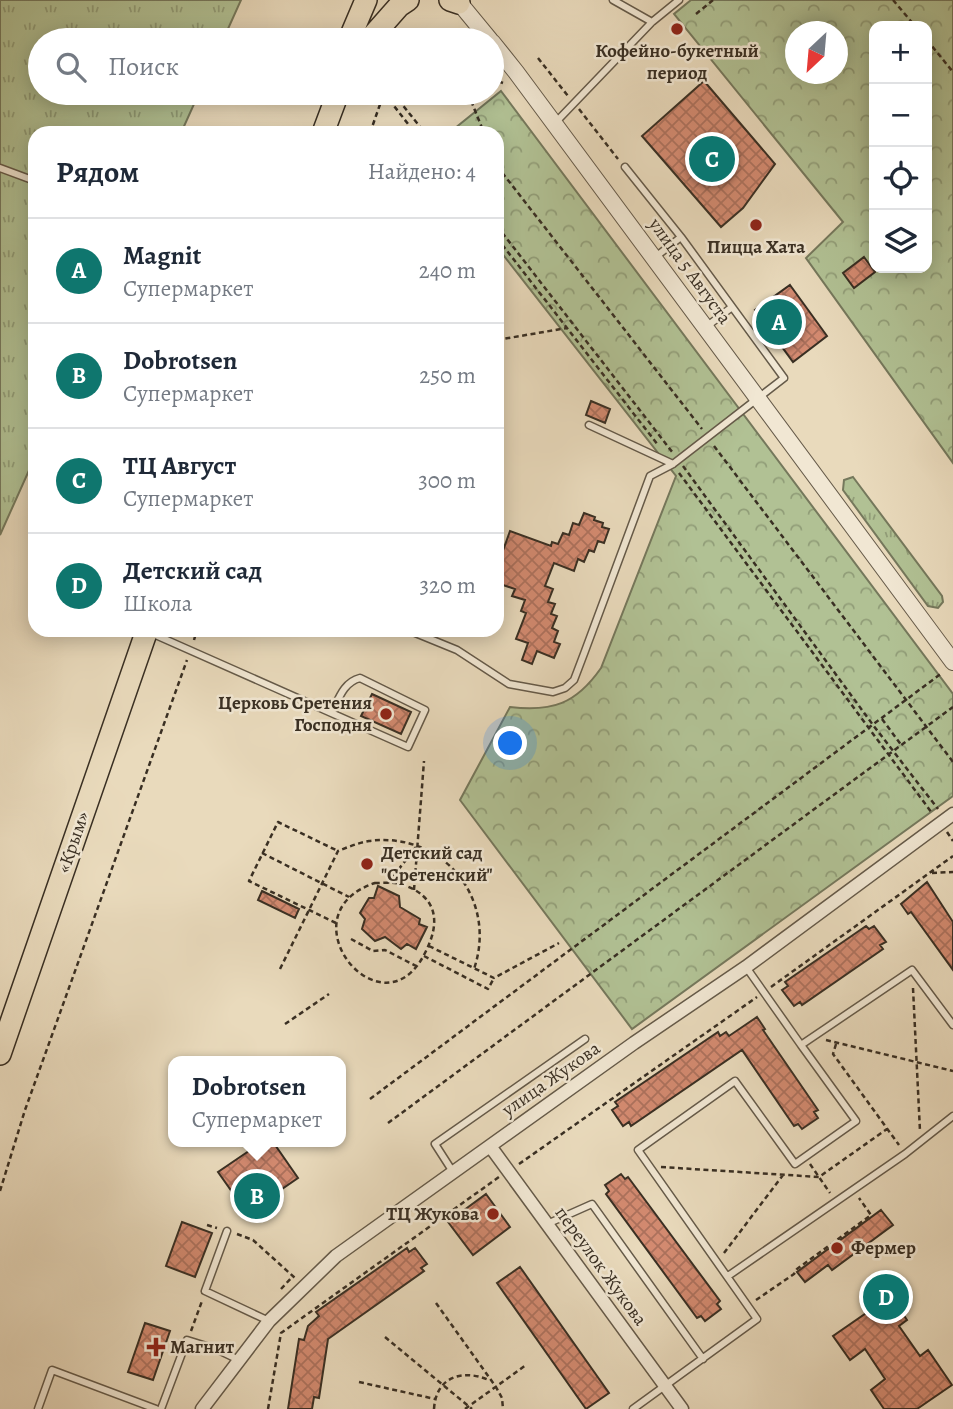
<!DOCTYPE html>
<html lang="ru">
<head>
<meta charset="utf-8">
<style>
	:root { --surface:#fff; --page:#f6f6f7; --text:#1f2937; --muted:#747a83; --line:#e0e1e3; --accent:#0f766e }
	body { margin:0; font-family:Alegreya,serif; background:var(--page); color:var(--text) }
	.controls { position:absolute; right:21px; top:21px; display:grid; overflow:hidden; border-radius:14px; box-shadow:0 4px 18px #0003 }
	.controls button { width:63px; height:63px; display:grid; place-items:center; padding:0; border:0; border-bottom:2px solid var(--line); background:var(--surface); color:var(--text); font:35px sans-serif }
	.compass { position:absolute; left:785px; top:21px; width:63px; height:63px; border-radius:50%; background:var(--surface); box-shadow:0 4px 18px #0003; rotate:206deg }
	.you { position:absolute; left:511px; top:744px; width:24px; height:24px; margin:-18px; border:5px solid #fff; border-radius:50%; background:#1a73e8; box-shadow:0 0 0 10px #1a73e833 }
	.badge { display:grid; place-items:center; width:46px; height:46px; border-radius:50%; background:var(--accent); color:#fff; font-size:23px; font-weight:700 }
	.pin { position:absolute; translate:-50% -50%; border:4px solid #fff; box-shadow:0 2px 7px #0006 }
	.popup { position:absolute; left:168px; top:1056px; width:178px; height:91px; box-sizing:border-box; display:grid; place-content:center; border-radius:14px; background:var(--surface); filter:drop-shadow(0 2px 5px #0005); font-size:23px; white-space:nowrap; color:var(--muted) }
	.popup b { font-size:26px; color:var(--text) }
	.popup::after { content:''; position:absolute; left:50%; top:100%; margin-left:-14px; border:14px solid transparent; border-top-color:var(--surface) }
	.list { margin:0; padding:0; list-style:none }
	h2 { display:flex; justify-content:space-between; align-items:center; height:91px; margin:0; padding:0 28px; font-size:30px }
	h2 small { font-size:23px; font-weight:400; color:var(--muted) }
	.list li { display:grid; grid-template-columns:46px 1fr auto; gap:21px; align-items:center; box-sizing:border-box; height:105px; padding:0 28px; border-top:2px solid var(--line) }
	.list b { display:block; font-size:26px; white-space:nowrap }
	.list p { margin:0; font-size:23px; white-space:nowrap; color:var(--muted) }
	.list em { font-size:23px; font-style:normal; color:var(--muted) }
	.icon { flex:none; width:38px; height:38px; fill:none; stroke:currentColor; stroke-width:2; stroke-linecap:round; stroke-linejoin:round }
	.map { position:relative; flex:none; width:953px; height:1409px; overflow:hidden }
	.search { position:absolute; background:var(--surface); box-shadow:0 4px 18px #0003; left:28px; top:28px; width:476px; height:77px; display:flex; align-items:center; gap:18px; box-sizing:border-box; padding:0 24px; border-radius:38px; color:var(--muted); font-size:26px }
	.panel { position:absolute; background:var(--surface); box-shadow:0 4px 18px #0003; left:28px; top:126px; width:476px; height:511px; border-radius:21px }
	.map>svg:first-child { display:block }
	.grass { fill:url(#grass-tufts); stroke:#75785c; stroke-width:2 }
	.park { fill:url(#park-crowns); stroke:#75785c; stroke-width:2; fill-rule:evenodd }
	.building { fill:url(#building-cross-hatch); stroke:#392f23; stroke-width:2 }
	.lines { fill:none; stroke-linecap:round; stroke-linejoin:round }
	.service-casing { stroke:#655a49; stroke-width:9 }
	.minor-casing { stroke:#655a49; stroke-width:15 }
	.tertiary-casing { stroke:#655a49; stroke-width:18 }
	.trunk-casing { stroke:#392f23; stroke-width:24 }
	.path { stroke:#392f23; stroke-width:2.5; stroke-dasharray:5 3.5; stroke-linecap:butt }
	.service { stroke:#f1e7d3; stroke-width:6 }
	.minor { stroke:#f1e7d3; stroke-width:12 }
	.tertiary { stroke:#f1e7d3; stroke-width:16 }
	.trunk { stroke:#e9dabc; stroke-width:21 }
	.poi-dot { fill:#8f2418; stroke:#f1e7d3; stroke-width:2.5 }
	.labels { text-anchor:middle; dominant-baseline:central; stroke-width:5; stroke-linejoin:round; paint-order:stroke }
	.poi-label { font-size:19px; font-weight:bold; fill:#392f23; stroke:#f1e7d3; text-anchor:start }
	.street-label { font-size:19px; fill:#392f23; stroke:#f1e7d3 }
</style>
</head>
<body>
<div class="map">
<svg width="953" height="1409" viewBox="0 0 953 1409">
	<defs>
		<pattern id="grass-tufts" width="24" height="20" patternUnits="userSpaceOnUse" patternTransform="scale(1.75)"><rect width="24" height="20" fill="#b1c194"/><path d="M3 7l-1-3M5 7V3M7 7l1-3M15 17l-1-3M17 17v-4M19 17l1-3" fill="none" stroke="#919d78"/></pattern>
		<pattern id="park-crowns" width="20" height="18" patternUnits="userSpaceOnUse" patternTransform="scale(1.75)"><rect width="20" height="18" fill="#b1c194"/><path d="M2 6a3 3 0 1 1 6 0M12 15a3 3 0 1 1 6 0" fill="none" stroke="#919d78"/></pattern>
		<pattern id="building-cross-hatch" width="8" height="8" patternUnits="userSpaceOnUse" patternTransform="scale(1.75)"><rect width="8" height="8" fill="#d38a70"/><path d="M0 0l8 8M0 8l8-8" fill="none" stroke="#ac715c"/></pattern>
	</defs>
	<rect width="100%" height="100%" fill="#e9dabc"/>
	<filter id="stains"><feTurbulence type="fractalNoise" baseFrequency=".00286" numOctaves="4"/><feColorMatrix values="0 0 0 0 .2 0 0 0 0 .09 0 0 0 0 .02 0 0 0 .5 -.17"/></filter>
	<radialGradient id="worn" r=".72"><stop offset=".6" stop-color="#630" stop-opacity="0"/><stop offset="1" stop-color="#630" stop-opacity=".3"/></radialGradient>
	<path class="grass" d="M0 0H241L223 40H40V93H199L181 133H35V457L0 535Z
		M853 477 942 596 943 602 938 608 928 606 843 490 844 480Z"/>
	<path class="park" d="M691 0H953V463L806 258 843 222 674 14ZM874 26H927V268H874ZM796 32H838V74H796Z
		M501 91 953 694V796L632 1029 460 800 510 707C552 712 576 704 601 668L676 476 497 247V133H449Z"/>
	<path class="building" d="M704 81 775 164 743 208 721 227 642 136Z
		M864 257 875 272 854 288 843 273Z
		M790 285 827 336 793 362 755 310Z
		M591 401 610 409 605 423 586 415Z
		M584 513 595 517 594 520 603 523 602 527 609 529 604 543 598 541 594 552 589 550 584 562 578 559 574 571 554 563 545 586 553 589 548 602 555 604 551 614 557 616 552 628 558 631 554 642 560 644 554 658 537 651 532 664 522 660 528 643 516 639 526 613 521 611 525 600 512 596 515 589 497 583V554L501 556 510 531 551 546 552 542 558 544 563 533 569 535 573 523 579 525Z
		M372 694 411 712 401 734 361 716Z
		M927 882 953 922V970L911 912 908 914 901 904Z
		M378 886 399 896 400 907 420 919 419 924 427 927 416 949 407 944 401 949 385 937 375 941 362 929 365 919 360 913 369 898H374Z
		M262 891 299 909 295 918 258 900Z
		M866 926 869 929 874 926 886 942 880 945 883 949 802 1005 800 1002 794 1006 782 990 788 986 785 982Z
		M757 1017 765 1029 763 1030 818 1110 814 1112 818 1118 802 1129 798 1124 794 1126 742 1050 631 1126 629 1122 623 1126 612 1110 618 1106 615 1102 718 1032 720 1036 726 1032 729 1036Z
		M262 1142H273L298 1178 247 1213 218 1172Z
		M621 1174 625 1179 628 1177 720 1301 717 1304 721 1309 705 1321 701 1316 697 1318 606 1194 609 1191 605 1185Z
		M486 1194 510 1227 473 1255 448 1222Z
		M881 1210 893 1225 832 1270 828 1265 805 1282 797 1272Z
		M182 1222 212 1233 195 1277 166 1266Z
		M407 1248 409 1252 415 1248 427 1264 421 1268 424 1271 328 1339 319 1398 314 1397 312 1409H288L299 1339 304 1340 308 1326 319 1316 316 1312Z
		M520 1267 609 1393 586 1409 497 1283Z
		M891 1296 907 1320 899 1326 920 1356 928 1350 952 1385 917 1409H884L871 1390 885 1379 865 1349 850 1360 833 1336Z
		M145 1323 170 1331 153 1380 128 1372Z"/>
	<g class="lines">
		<g class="service-casing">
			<path id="service" d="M613 0 652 22
				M556 122 652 22 679 0
				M0 168 35 181
				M654 258 681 237
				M706 327 732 307
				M589 425 673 464
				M408 630 457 650 509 684 553 692 565 688 574 680 585 651 650 476 673 464 784 378 681 237 625 167
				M151 633 408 747 425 710 360 678C344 682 339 698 332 712
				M746 967 801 1045
				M453 1172 435 1144 585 1039
				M547 1224 592 1204 703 1359
				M227 1231 205 1291 269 1321
				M728 1276 905 1154 953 1116
				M38 1409 52 1370 156 1409
				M161 1409 187 1340 216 1349 239 1360
				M633 1409 757 1319 638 1150 735 1081 795 1164 856 1121 801 1045 912 970 953 1025"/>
		</g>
		<g class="minor-casing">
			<path id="minor" d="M490 1146 682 1409
				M202 1409 269 1321 336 1256 634 1043 746 967 953 814"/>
		</g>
		<g class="tertiary-casing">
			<path id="tertiary" d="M457 0 490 40
				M492 42 516 72 953 662"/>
		</g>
		<g class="trunk-casing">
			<path id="trunk" d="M450 0 459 3
				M349 40 366 0
				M369 40 399 6 408 0
				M323 133 338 93
				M0 1054 147 630"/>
		</g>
		<path class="path" d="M893 0 915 26
			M696 14 713 0
			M927 40 953 72
			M538 58 568 96
			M492 79 503 83
			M384 93 415 133
			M393 93 425 133
			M468 93 484 133
			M579 109 618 159
			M370 133 384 93
			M497 166 702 429
			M497 226 673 453
			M497 238 658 445
			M497 340 567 328
			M714 446 953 762
			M683 466 873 725 938 809
			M679 473 932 813
			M194 640 197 630
			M882 719 902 746
			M947 832 953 841
			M262 853 349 897
			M932 873 953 872
			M375 883C383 883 394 882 401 884 438 896 441 922 425 953 382 1039 281 914 375 883Z
			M388 883 416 847
			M414 890 424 761
			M336 923 249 881 278 822 338 851
			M351 939 373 951 385 950 418 967
			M429 946 494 978 559 943
			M424 956 488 989 494 978
			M280 969 338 851C348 847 358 843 369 841 443 831 498 899 474 969
			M771 987 953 856
			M913 988 920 1131
			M285 1024 329 994
			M826 1040 953 1071
			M836 1044 833 1054 899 1145
			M370 1099 942 673
			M388 1123 953 707
			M519 1164 757 997
			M810 1164 830 1193
			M661 1167 819 1177 887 1129
			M0 1191 25 1110 187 660
			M207 1225 217 1228
			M237 1234 253 1240 295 1278
			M724 1253 783 1175
			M281 1289 293 1276
			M756 1300 794 1274 797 1269 871 1215 859 1198
			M436 1303 496 1387 502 1398 503 1409
			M191 1331 202 1301
			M385 1337 472 1409
			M359 1382 435 1399
			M268 1409 281 1333 499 1177
			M434 1409C436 1376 463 1369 489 1380
			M465 1409 526 1365"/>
		<use href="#service" class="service"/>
		<use href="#minor" class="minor"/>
		<use href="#tertiary" class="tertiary"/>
		<use href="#trunk" class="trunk"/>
	</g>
	<g class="poi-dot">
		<circle cx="677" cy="29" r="7"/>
		<circle cx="756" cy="225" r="7"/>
		<circle cx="386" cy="714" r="7"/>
		<circle cx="367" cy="864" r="7"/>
		<circle cx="493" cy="1214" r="7"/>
		<circle cx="837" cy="1248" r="7"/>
		<path d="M152.5 1336.5h7v7h7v7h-7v7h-7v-7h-7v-7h7z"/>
	</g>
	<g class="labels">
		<g class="poi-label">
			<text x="677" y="51" text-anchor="middle">Кофейно-букетный<tspan x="677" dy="22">период</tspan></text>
			<text x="756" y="247" text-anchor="middle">Пицца Хата</text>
			<text x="372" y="703" text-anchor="end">Церковь Сретения<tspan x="372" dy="22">Господня</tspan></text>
			<text x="381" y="853">Детский сад<tspan x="381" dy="22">"Сретенский"</tspan></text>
			<text x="479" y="1214" text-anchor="end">ТЦ Жукова</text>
			<text x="851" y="1248">Фермер</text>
			<text x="170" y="1347">Магнит</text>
		</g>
		<g class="street-label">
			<text transform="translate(690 271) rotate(54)">улица 5 Августа</text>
			<text transform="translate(73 842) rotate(-71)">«Крым»</text>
			<text transform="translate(551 1079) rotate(-35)">улица Жукова</text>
			<text transform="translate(601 1266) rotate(54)">переулок Жукова</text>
		</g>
	</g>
	<rect width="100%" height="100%" filter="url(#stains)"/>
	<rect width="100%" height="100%" fill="url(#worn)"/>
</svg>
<div class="controls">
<button>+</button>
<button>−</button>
<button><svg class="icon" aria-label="locate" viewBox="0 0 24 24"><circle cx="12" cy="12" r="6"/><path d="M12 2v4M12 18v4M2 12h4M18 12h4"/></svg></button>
<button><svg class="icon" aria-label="layers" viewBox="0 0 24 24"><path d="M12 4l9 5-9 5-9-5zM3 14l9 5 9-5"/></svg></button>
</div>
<svg class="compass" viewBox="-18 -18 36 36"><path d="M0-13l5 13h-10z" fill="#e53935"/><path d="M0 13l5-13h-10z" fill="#747a83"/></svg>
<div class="you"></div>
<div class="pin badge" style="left:779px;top:322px">A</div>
<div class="pin badge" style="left:257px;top:1196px">B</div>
<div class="popup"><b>Dobrotsen</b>Супермаркет</div>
<div class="pin badge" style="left:712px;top:159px">C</div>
<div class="pin badge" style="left:886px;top:1297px">D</div>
<div class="search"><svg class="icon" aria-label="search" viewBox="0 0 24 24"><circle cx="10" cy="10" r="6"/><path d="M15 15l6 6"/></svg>Поиск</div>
<section class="panel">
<h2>Рядом<small>Найдено: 4</small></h2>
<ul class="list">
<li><span class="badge">A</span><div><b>Magnit</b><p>Супермаркет</p></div><em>240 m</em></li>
<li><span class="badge">B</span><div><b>Dobrotsen</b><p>Супермаркет</p></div><em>250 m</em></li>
<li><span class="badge">C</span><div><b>ТЦ Август</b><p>Супермаркет</p></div><em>300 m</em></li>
<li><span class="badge">D</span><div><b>Детский сад</b><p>Школа</p></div><em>320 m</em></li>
</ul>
</section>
</div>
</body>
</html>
